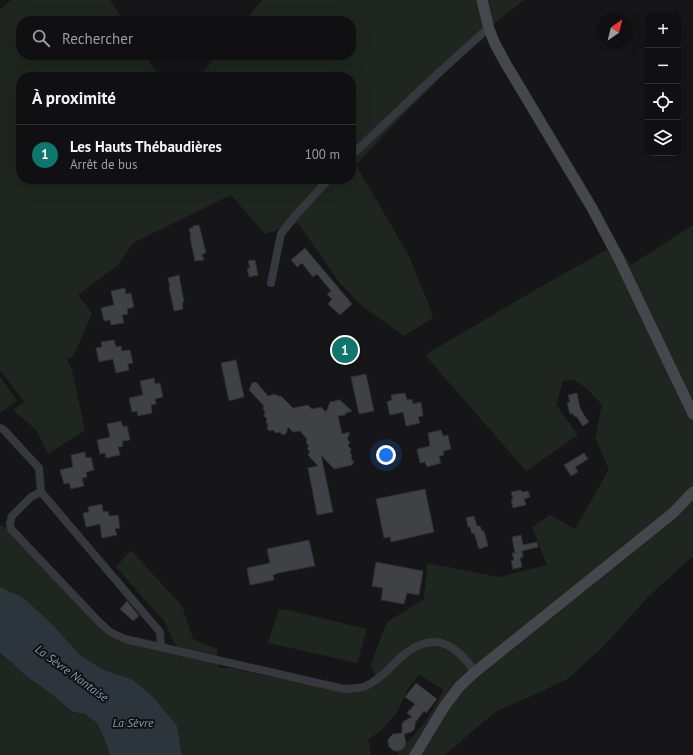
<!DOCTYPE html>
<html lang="fr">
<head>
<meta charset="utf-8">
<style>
	:root { --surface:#101012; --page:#19191b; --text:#f1f3f6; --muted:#9c9d9f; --line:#303032; --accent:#0f766e }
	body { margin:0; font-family:"PT Sans",sans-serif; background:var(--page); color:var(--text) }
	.controls { position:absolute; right:12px; top:12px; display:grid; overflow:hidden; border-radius:8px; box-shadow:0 4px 16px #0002 }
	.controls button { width:36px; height:36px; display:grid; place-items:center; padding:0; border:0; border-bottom:1px solid var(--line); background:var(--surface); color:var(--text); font:20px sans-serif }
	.compass { position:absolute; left:597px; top:12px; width:36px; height:36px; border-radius:50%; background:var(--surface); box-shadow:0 4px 16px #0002; rotate:35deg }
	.you { position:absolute; left:386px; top:455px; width:14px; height:14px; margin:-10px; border:3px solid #fff; border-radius:50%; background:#1a73e8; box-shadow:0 0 0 6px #1a73e833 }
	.badge { display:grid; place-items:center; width:26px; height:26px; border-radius:50%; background:var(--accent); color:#fff; font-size:13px; font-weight:700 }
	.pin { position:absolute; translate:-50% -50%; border:2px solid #fff; box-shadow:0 1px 4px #0006 }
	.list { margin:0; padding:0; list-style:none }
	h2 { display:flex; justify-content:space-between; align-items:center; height:52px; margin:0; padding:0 16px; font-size:17px }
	h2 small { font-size:13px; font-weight:400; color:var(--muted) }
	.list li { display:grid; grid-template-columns:26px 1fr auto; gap:12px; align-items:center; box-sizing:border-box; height:60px; padding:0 16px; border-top:1px solid var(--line) }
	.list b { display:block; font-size:15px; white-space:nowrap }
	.list p { margin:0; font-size:13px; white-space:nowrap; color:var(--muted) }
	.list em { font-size:13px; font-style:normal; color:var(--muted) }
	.icon { flex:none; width:22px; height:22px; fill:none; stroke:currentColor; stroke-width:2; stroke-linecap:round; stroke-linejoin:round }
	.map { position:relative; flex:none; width:693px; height:755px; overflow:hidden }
	.search { position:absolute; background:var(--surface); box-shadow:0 4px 16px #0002; left:16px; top:16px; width:340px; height:44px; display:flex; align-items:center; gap:10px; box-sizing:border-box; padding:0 14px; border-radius:16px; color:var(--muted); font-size:15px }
	.panel { position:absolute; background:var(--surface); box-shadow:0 4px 16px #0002; left:16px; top:72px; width:340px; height:112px; border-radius:16px }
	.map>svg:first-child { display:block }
	.green { fill:#1e261f }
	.water { fill:#2c353c }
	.building { fill:#404145; stroke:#303034 }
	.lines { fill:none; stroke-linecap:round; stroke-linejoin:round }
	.street { stroke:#37383d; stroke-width:8 }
	.secondary { stroke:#45474d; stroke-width:11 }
	.labels { text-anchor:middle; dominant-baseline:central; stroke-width:4; stroke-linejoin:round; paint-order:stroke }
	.water-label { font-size:12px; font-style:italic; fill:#7f9bb3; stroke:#111113 }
</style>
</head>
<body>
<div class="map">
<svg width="693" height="755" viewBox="0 0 693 755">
	<rect width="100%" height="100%" fill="#161618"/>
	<path class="green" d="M11 0H110L124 21H21V55H145L160 77H21V179H351V77H199L217 55H351V21H245L262 0H524L497 21 400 118 356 165 409 256 429 305 433 318 404 336 361 305 339 282 298 223 265 234 231 195 133 243 118 265 78 295 92 313 73 357 67 359 72 370 85 430 48 454 36 430 13 410 24 402 0 370V10Z
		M693 225V423L692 424 693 426V556L647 598 601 649 566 680 495 712 445 755H396L426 721 444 690 419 675 408 689 396 714 380 731 368 740 371 755H182L177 726 133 680 102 669 80 655 53 625 24 598 0 587V525L5 527 110 636 180 655 164 621 116 567 131 550 182 606 193 639 217 649 219 668H229L344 692 376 686 374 672 370 666 387 622 424 599 427 563 499 577 547 565 532 527 550 515 575 529 609 469 595 438 602 405 588 390 575 380 563 381 556 405 578 435 526 471 425 355 535 290 617 244 631 265Z
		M0 376 17 401 0 413Z
		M279 609 288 610 367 629 357 663 268 643Z
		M0 653 11 662 25 675 46 690 73 712 85 714 97 723 104 738 110 755H0Z"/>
	<path class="water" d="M0 587 24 598 53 625 80 655 102 669 133 680 153 697 177 726 182 755H110L104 738 97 723 85 714 73 712 46 690 25 675 11 662 0 653Z"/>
	<path class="building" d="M199 225 206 253 202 254 204 260 195 261 190 237H191L189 228H193V226Z
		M305 248 352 304 340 315 328 304 332 299 327 294 331 291 317 274 313 277 302 263 297 267 291 260Z
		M255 260 258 275 249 277 247 268H250L248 261Z
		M179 275 184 302 182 303 183 309 174 311 169 287H170L168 278Z
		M125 288 126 294 131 293 134 307 127 309 128 314 122 315 124 323 111 325 110 320 104 321 101 308 114 305 111 291Z
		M114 340 116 347 121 346 122 351 130 350 133 363 128 364 129 370 116 373 113 359 99 362 96 348 102 347 101 342Z
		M236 360 244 397 229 401 221 363Z
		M366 374 374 411 359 414 351 377Z
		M154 378 155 384 160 383 163 397 155 399 156 404 151 405 152 413 138 416 137 411 132 412 129 398 143 395 140 381Z
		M256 382 268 396 275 394 278 396H281L293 408 308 405 312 409 321 407 326 412 330 402 340 400 352 411 346 413 345 415 338 416 342 434 350 432 347 439 350 442 348 446 351 449 350 453 352 455 351 459 354 462 352 465 334 469 321 455 333 512 317 515 308 468 318 466 308 455 310 451 307 449 309 446 306 443 307 439 300 431 293 432 288 427 286 434 282 435 280 432 276 433 273 430 269 431 267 428 268 425 266 422 267 419 264 416 265 412 263 409 264 406 249 390 252 383Z
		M405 393 407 400 412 399 413 404 421 402 423 416 418 417 420 423 406 426 403 412 390 415 387 402 392 400 391 395Z
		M577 393 580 408 582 411V412L589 422 583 426 576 416 575 417 572 413 570 414 567 403 570 402 568 395Z
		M121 421 123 427 127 426 130 440 122 441 123 446 118 447 120 455 106 458 105 453 100 454 97 440 110 437 107 424Z
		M441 430 443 436 448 435 451 449 443 451 444 455 439 456 441 463 427 467 425 462 420 463 417 449 430 446 428 433Z
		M85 452 86 458 91 457 94 470 86 472 87 477 82 478 84 486 71 489 69 483 64 484 60 470 73 467 71 455Z
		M584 453 588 459 575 467 578 472 571 476 564 465Z
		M425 489 434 532 391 542 390 537 384 538 376 499Z
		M521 490 522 492 528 491 530 497 524 499 526 505 513 508 511 500 513 499 511 492Z
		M102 504 103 512 108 511 109 516 118 515 120 528 115 529 117 535 102 538 100 524 86 527 83 513 89 512 88 507Z
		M474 516 477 526H480L482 531H484L488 546 479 549 474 533 472 534 470 527H468L466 518Z
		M521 535 523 545 537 542 538 547 522 551 523 557 520 558 522 567 513 569 511 561 514 560 512 553H515L512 537Z
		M309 540 315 566 278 573 273 575 274 580 250 585 247 568 270 563 267 549Z
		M376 562 423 571 419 595 407 593 404 604 381 600 383 588 372 586Z
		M127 601 139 616 133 621 120 609Z
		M416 683 437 699 426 713 424 711 415 723V727L414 730 411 732 404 734 406 743 404 748 400 751H394L389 747 388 743V740L390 737 393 734 402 733V724L404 721 412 717 407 713 415 704 405 697Z"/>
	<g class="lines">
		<path class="street" d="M351 156 434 77 485 31 489 29
			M271 283 281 234 294 217 329 179
			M0 428 3 429 39 468 41 492 31 497 12 516 10 523 11 529 99 622 110 632 125 639 344 689C350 688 357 689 363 687 372 685 381 676 388 670 395 663 401 656 409 651 437 631 458 647 475 672
			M41 492 160 632 161 647"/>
		<path class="secondary" d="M482 0 489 29 495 44 506 64 592 208 618 257 693 414
			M415 755 444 707 459 687 475 672 673 513 693 492"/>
	</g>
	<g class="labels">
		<g class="water-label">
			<text transform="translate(72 673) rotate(36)">La Sèvre Nantaise</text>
			<text x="133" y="722">La Sèvre</text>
		</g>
	</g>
</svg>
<div class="controls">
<button>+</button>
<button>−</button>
<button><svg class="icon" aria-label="locate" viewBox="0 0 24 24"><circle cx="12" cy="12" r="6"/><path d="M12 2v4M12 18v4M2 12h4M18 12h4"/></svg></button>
<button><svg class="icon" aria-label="layers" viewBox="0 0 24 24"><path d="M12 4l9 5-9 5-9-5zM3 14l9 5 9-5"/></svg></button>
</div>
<svg class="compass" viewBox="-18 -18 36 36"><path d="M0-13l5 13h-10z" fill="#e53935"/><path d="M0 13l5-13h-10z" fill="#9c9d9f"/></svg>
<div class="you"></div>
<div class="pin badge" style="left:345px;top:350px">1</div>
<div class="search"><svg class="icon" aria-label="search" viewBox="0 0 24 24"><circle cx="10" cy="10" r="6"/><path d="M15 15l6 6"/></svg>Rechercher</div>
<section class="panel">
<h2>À proximité<small></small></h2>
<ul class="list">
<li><span class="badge">1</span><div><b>Les Hauts Thébaudières</b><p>Arrêt de bus</p></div><em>100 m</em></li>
</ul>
</section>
</div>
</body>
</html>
